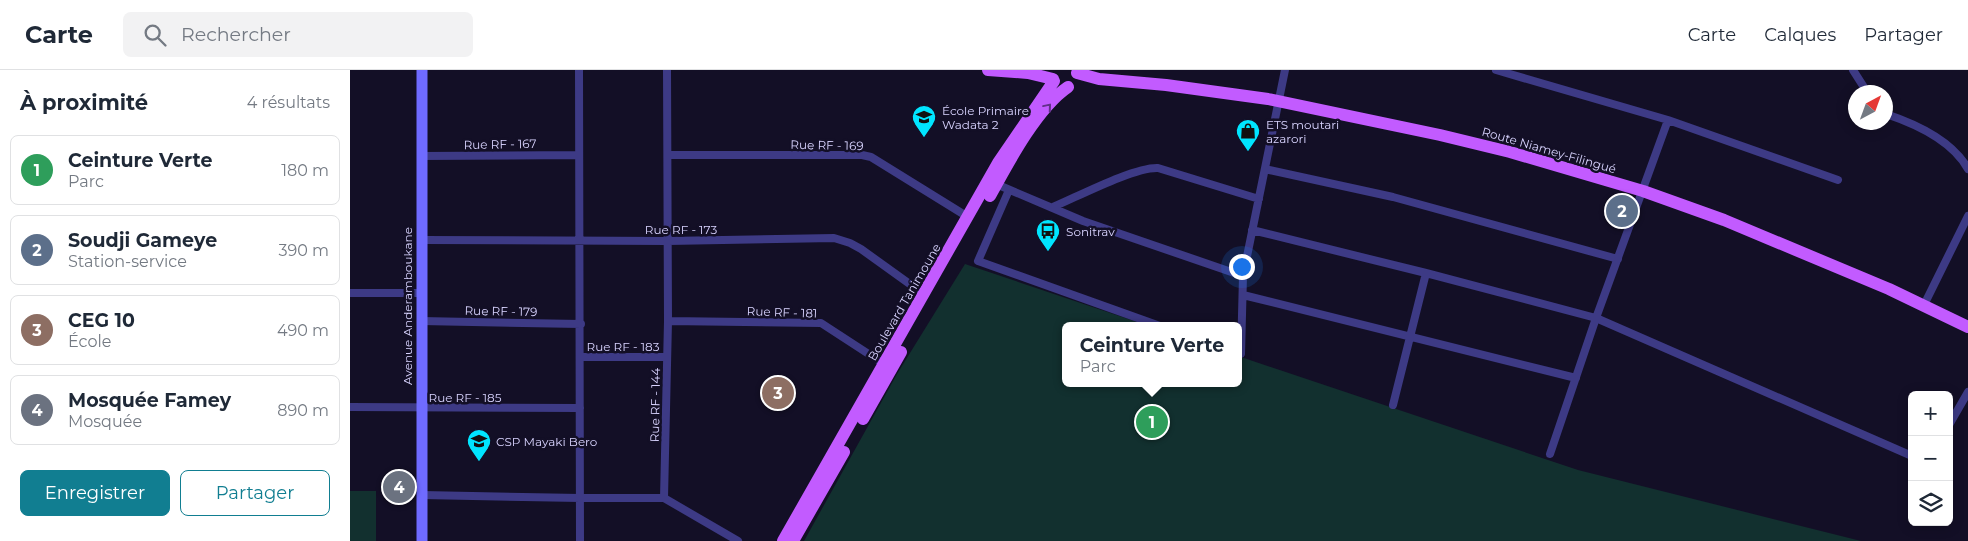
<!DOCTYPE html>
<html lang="fr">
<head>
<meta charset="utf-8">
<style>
	:root { --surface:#fff; --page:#f2f2f3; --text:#1f2937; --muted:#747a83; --line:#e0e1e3; --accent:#117e91 }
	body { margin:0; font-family:Montserrat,sans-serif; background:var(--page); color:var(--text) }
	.controls { position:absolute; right:15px; bottom:15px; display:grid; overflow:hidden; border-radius:8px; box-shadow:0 2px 12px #0003 }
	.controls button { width:45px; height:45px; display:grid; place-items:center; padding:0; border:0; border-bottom:1px solid var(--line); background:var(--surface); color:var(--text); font:25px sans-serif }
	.compass { position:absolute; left:1498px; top:15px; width:45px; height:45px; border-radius:50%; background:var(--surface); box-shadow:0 2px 12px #0003; rotate:41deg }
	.you { position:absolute; left:891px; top:196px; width:18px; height:18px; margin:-12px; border:4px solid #fff; border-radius:50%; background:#1a73e8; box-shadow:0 0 0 8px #1a73e833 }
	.badge { display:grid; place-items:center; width:32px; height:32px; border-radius:50%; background:var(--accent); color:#fff; font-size:16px; font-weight:700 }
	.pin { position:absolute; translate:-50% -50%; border:2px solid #fff; box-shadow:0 1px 5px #0006 }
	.popup { position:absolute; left:712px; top:252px; width:180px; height:65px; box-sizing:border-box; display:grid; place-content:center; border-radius:8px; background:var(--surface); filter:drop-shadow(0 1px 4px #0005); font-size:16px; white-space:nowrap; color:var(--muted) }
	.popup b { font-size:19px; color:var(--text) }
	.popup::after { content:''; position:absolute; left:50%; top:100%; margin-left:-10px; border:10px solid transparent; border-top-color:var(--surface) }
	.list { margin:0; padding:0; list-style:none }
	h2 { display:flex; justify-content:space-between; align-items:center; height:65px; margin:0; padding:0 20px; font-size:21px }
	h2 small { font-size:16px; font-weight:400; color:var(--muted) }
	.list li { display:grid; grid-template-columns:32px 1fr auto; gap:15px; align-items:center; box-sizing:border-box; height:70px; margin:0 10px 10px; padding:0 10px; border:1px solid var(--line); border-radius:8px }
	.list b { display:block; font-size:19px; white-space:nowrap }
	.list p { margin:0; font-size:16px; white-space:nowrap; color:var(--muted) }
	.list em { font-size:16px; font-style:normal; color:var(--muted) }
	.actions { display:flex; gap:10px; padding:15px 20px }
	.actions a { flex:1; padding:11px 0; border:1px solid var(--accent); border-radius:8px; text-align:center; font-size:18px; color:var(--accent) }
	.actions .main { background:var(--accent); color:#fff }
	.icon { flex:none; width:28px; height:28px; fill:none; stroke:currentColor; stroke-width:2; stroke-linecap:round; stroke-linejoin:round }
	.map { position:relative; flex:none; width:1618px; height:471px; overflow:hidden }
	header { display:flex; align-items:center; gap:30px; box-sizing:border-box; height:70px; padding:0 25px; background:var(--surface); border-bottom:1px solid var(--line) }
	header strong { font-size:24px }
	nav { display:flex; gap:28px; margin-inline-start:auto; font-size:18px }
	.search { width:350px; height:45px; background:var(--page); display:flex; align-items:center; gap:12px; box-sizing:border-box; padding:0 18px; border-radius:8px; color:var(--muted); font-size:19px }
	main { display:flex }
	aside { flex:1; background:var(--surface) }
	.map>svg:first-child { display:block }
	.green { fill:#12302f }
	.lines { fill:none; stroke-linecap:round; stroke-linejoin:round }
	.street { stroke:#3d3a85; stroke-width:8 }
	.secondary { stroke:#6f6bff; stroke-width:11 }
	.primary { stroke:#c25bff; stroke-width:12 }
	.oneway { stroke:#623188 }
	.labels { text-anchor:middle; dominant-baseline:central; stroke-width:5; stroke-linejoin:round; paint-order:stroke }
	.poi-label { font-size:12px; fill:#d9d4ff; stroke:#130f26; text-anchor:start }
	.street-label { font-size:12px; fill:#d9d4ff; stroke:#130f26 }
</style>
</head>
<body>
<header>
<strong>Carte</strong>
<div class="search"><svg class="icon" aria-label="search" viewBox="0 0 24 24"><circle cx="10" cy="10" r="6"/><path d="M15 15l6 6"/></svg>Rechercher</div>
<nav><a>Carte</a><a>Calques</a><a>Partager</a></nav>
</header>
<main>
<aside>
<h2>À proximité<small>4 résultats</small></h2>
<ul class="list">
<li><span class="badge" style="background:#2e9e5b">1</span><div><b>Ceinture Verte</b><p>Parc</p></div><em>180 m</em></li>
<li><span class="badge" style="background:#5c6f8a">2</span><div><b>Soudji Gameye</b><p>Station-service</p></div><em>390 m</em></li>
<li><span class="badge" style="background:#8d6e63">3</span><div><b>CEG 10</b><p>École</p></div><em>490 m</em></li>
<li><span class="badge" style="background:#6b7280">4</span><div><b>Mosquée Famey</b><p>Mosquée</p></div><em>890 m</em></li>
</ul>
<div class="actions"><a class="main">Enregistrer</a><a>Partager</a></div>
</aside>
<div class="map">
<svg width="1618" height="471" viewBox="0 0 1618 471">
	<rect width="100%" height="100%" fill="#130f26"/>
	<path class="green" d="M615 194 799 256H716V313H888V286L1228 400 1511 471H454L547 304Z
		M0 421H26V471H0Z"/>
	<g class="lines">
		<path class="street" d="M229 0 230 471
			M1146 0 1318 50 1488 110
			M1503 0 1517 22
			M1536 44C1566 54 1602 70 1618 99
			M318 85H512L521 87 618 147
			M71 86 229 85
			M915 99 1043 127 1268 189
			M646 114 733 151 893 206
			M659 120 628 191 810 256
			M703 137C727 127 784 97 808 98L909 129
			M902 160 1076 203 1246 248 1562 386
			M71 170 318 171 484 168 500 173 511 179 575 225
			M0 223H71
			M893 225 1226 308
			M1574 235 1618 146
			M71 251 231 254
			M318 251 471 253 534 294
			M888 283 891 284 893 206 935 0
			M230 287H317
			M1043 335 1076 203
			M0 337 230 338
			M1599 355 1618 322
			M1200 384 1246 248 1318 50
			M72 425 230 428H314L318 251 317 0
			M314 428 388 471"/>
		<path class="secondary" d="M72 471V0"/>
		<path class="primary" d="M638 0 678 3 703 9
			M727 3 749 9 816 15 918 29 1090 65 1160 82 1293 121 1374 150 1539 219 1618 257
			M640 126C658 93 687 38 718 17
			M513 349 551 282
			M433 471 648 93 704 11
			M443 471 494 382"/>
	</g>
	<defs><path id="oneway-chevron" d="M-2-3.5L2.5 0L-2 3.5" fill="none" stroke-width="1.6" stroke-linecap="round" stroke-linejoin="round" transform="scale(1.25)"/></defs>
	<use class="oneway" href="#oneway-chevron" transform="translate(698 37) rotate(-50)"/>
	<defs>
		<g id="school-pin" transform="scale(1.25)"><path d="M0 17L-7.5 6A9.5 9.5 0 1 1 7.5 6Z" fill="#00e5ff" stroke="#130f26"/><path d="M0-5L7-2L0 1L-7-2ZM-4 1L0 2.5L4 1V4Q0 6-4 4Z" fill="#111"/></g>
		<g id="shop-pin" transform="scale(1.25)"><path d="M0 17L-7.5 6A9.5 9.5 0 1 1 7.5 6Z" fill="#00e5ff" stroke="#130f26"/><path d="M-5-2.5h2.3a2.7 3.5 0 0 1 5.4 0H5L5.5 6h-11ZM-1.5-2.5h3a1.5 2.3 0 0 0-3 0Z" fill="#111"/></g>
		<g id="bus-pin" transform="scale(1.25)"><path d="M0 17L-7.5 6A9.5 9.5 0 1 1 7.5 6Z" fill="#00e5ff" stroke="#130f26"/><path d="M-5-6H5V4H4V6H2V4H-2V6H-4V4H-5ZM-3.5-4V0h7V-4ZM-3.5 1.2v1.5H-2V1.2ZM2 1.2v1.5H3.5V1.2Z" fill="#111"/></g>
	</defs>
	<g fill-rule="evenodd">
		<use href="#school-pin" x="574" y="47"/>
		<use href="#shop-pin" x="898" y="61"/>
		<use href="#bus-pin" x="698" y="161"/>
		<use href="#school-pin" x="129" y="371"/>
	</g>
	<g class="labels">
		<g class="poi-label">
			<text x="592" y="40">École Primaire<tspan x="592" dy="14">Wadata 2</tspan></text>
			<text x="916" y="54">ETS moutari<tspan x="916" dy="14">azarori</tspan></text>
			<text x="716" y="161">Sonitrav</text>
			<text x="146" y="371">CSP Mayaki Bero</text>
		</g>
		<g class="street-label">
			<text transform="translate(150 74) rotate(-1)">Rue RF - 167</text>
			<text transform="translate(477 75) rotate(1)">Rue RF - 169</text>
			<text transform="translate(1199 80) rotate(16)">Route Niamey-Filingué</text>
			<text x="331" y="159">Rue RF - 173</text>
			<text transform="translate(554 232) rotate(-60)">Boulevard Tanimoune</text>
			<text transform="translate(57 236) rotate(-90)">Avenue Anderamboukane</text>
			<text transform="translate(151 241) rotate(1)">Rue RF - 179</text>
			<text transform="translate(432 242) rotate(2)">Rue RF - 181</text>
			<text x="273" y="276">Rue RF - 183</text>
			<text x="115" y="327">Rue RF - 185</text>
			<text transform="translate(305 335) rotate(-89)">Rue RF - 144</text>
		</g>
	</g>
</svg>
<div class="controls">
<button>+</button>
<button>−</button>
<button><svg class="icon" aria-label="layers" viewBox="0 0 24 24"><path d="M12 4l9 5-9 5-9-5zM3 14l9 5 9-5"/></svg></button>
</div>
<svg class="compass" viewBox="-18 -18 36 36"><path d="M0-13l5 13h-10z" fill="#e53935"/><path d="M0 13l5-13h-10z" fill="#747a83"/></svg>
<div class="you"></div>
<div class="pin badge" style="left:802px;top:352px;background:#2e9e5b">1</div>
<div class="popup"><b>Ceinture Verte</b>Parc</div>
<div class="pin badge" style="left:1272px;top:141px;background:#5c6f8a">2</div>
<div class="pin badge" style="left:428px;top:323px;background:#8d6e63">3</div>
<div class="pin badge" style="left:49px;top:417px;background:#6b7280">4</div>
</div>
</main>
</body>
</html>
